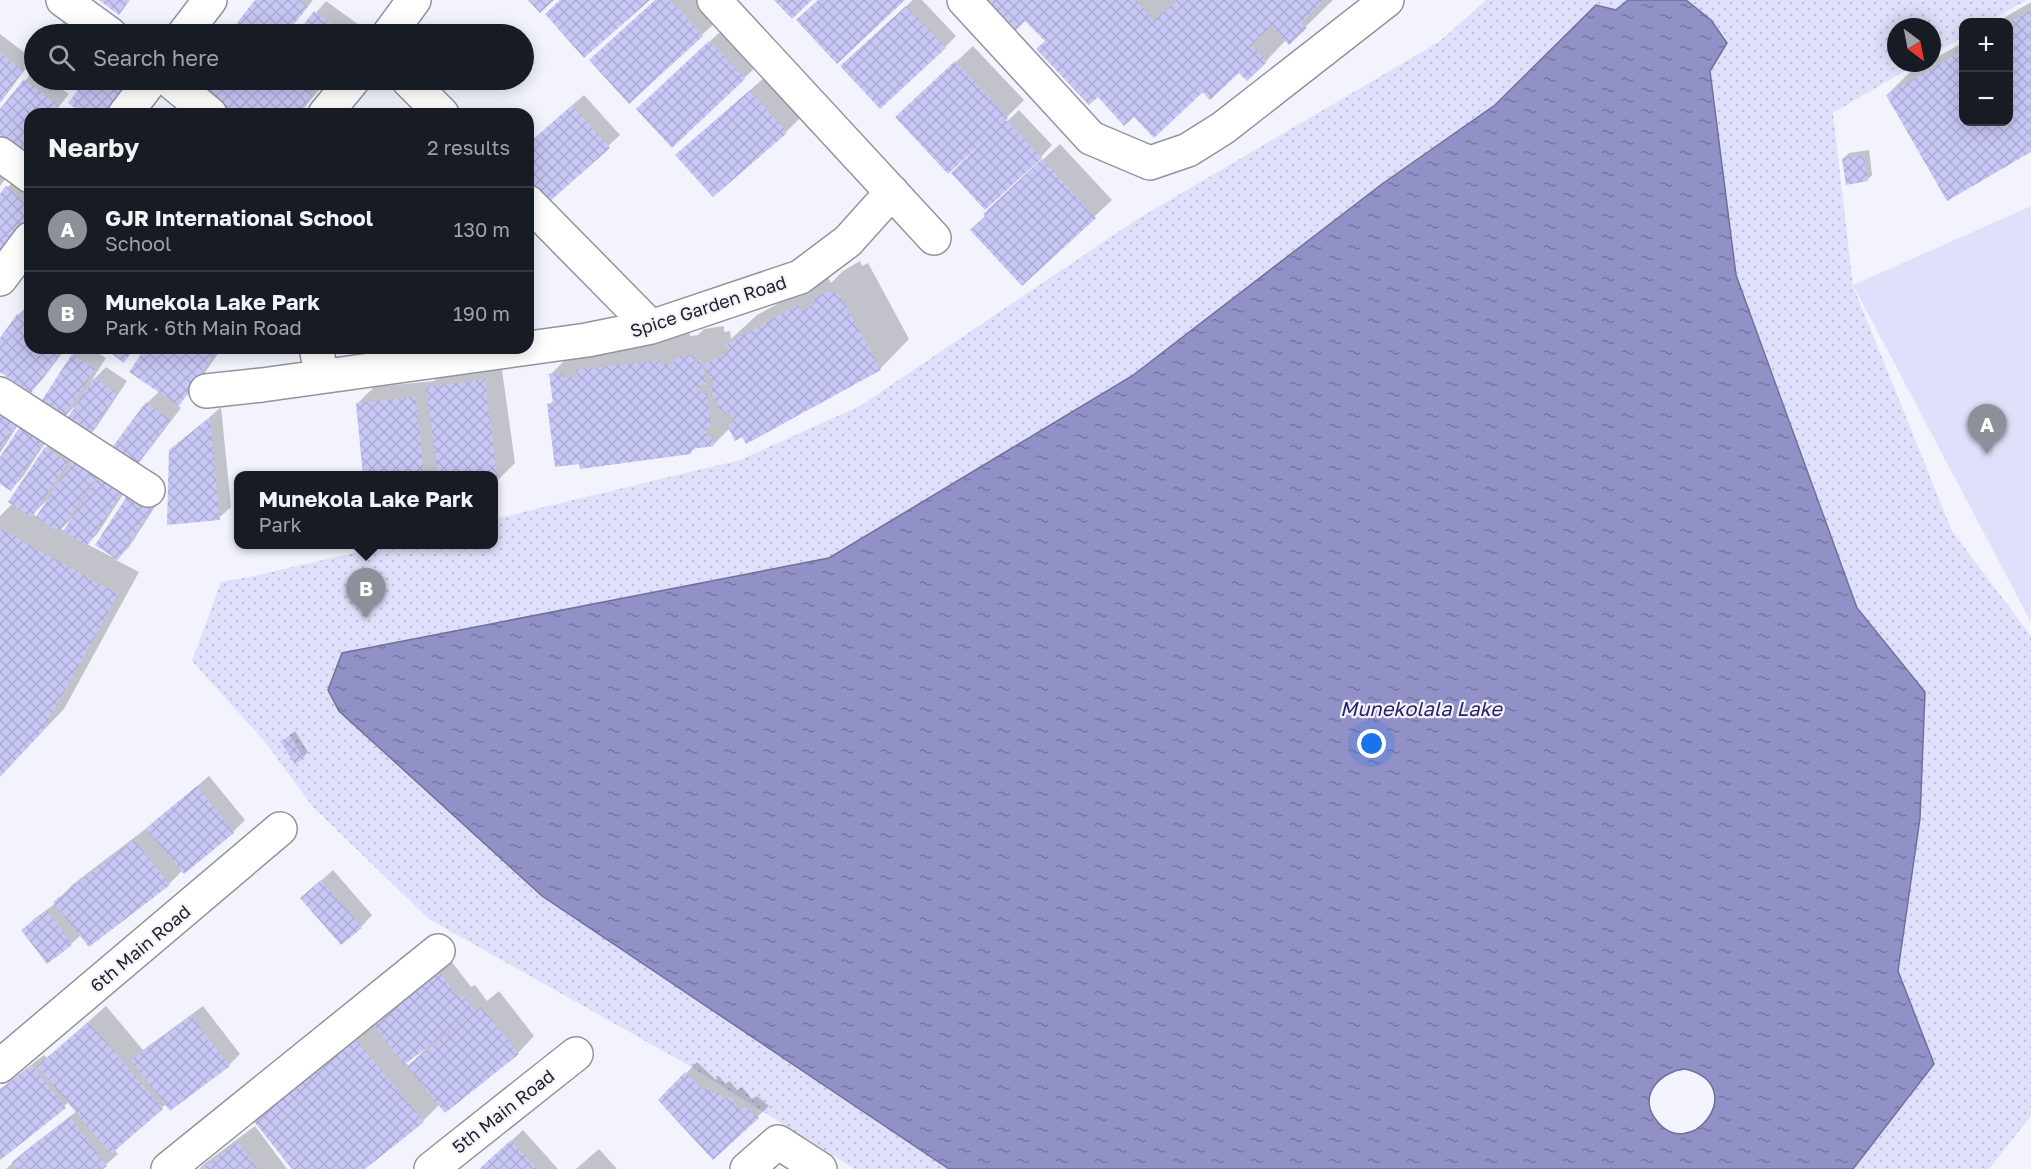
<!DOCTYPE html>
<html lang="en">
<head>
<meta charset="utf-8">
<style>
	:root { --surface:#171b24; --page:#242831; --text:#f1f3f6; --muted:#9ea1a6; --line:#363941; --accent:#8c9099 }
	body { margin:0; font-family:"Golos Text",sans-serif; background:var(--page); color:var(--text) }
	.controls { position:absolute; right:18px; top:18px; display:grid; overflow:hidden; border-radius:12px; box-shadow:0 3px 15px #0003 }
	.controls button { width:54px; height:54px; display:grid; place-items:center; padding:0; border:0; border-bottom:2px solid var(--line); background:var(--surface); color:var(--text); font:30px sans-serif }
	.compass { position:absolute; left:1887px; top:18px; width:54px; height:54px; border-radius:50%; background:var(--surface); box-shadow:0 3px 15px #0003; rotate:148deg }
	.you { position:absolute; left:1372px; top:744px; width:21px; height:21px; margin:-15px; border:4px solid #fff; border-radius:50%; background:#1a73e8; box-shadow:0 0 0 9px #1a73e833 }
	.badge { display:grid; place-items:center; width:39px; height:39px; border-radius:50%; background:var(--accent); color:#fff; font-size:20px; font-weight:700 }
	.pin { position:absolute; translate:-50% -50px; filter:drop-shadow(0 2px 3px #0008) }
	.pin::after { content:''; position:absolute; top:32px; width:21px; height:18px; background:inherit; clip-path:polygon(0 0,100% 0,50% 100%) }
	.popup { position:absolute; left:234px; top:471px; width:264px; height:78px; box-sizing:border-box; display:grid; place-content:center; border-radius:12px; background:var(--surface); filter:drop-shadow(0 2px 4px #0005); font-size:20px; white-space:nowrap; color:var(--muted) }
	.popup b { font-size:22px; color:var(--text) }
	.popup::after { content:''; position:absolute; left:50%; top:100%; margin-left:-12px; border:12px solid transparent; border-top-color:var(--surface) }
	.list { margin:0; padding:0; list-style:none }
	h2 { display:flex; justify-content:space-between; align-items:center; height:78px; margin:0; padding:0 24px; font-size:26px }
	h2 small { font-size:20px; font-weight:400; color:var(--muted) }
	.list li { display:grid; grid-template-columns:39px 1fr auto; gap:18px; align-items:center; box-sizing:border-box; height:84px; padding:0 24px; border-top:2px solid var(--line) }
	.list b { display:block; font-size:22px; white-space:nowrap }
	.list p { margin:0; font-size:20px; white-space:nowrap; color:var(--muted) }
	.list em { font-size:20px; font-style:normal; color:var(--muted) }
	.icon { flex:none; width:33px; height:33px; fill:none; stroke:currentColor; stroke-width:2; stroke-linecap:round; stroke-linejoin:round }
	.map { position:relative; flex:none; width:2031px; height:1169px; overflow:hidden }
	.search { position:absolute; background:var(--surface); box-shadow:0 3px 15px #0003; left:24px; top:24px; width:510px; height:66px; display:flex; align-items:center; gap:15px; box-sizing:border-box; padding:0 21px; border-radius:33px; color:var(--muted); font-size:22px }
	.panel { position:absolute; background:var(--surface); box-shadow:0 3px 15px #0003; left:24px; top:108px; width:510px; height:246px; border-radius:18px }
	.map>svg:first-child { display:block }
	.park { fill:url(#park-dots) }
	.pitch { fill:#dfe0fb }
	.water { fill:url(#water-ripples); stroke:#707098; stroke-width:1.5; fill-rule:evenodd }
	.shadow { fill:#0003; fill-rule:evenodd }
	.building { fill:url(#building-cross-hatch) }
	.lines { fill:none; stroke-linecap:round; stroke-linejoin:round }
	.minor-casing { stroke:#93939d; stroke-width:36 }
	.minor { stroke:#fff; stroke-width:33 }
	.labels { text-anchor:middle; dominant-baseline:central; stroke-width:4.5; stroke-linejoin:round; paint-order:stroke }
	.street-label { font-size:18px; fill:#232327; stroke:#f3f3fe }
	.water-label { font-size:20px; font-style:italic; fill:#2b2163; stroke:#f3f3fe }
</style>
</head>
<body>
<div class="map">
<svg width="2031" height="1169" viewBox="0 0 2031 1169">
	<defs>
		<pattern id="park-dots" width="8" height="8" patternUnits="userSpaceOnUse" patternTransform="scale(1.5)"><rect width="8" height="8" fill="#dfe0fb"/><path d="M2 2h.1M6 6h.1" fill="none" stroke="#bfc0d7" stroke-width="1.8" stroke-linecap="round"/></pattern>
		<pattern id="water-ripples" width="26" height="14" patternUnits="userSpaceOnUse" patternTransform="scale(1.5)"><rect width="26" height="14" fill="#9191c8"/><path d="M2 4q2-2 4 0t4 0M15 11q2-2 4 0t4 0" fill="none" stroke="#7676a2"/></pattern>
		<pattern id="building-cross-hatch" width="8" height="8" patternUnits="userSpaceOnUse" patternTransform="scale(1.5)"><rect width="8" height="8" fill="#c7c7f6"/><path d="M0 0l8 8M0 8l8-8" fill="none" stroke="#ababd3"/></pattern>
	</defs>
	<rect width="100%" height="100%" fill="#f3f3fe"/>
	<path class="park" d="M1486 0H1628L1617 10 1596 5 1495 105 1382 184 1132 376 829 558 342 653 542 896 949 1169H855L688 1065 429 919 313 807 265 742 192 661 221 582 254 576 388 545 494 544V519L740 460 860 406 1136 220 1439 42Z
		M1686 0H2027L1988 22H1964L1963 37 1932 55V27H1896V63H1918L1833 113 1853 286 1952 531 2031 636V1116L1989 1169H1853L1934 1064 1898 971 1920 818 1925 692 1857 608 1736 275 1710 71 1711 20Z"/>
	<path class="pitch" d="M2031 206V622L1853 285Z"/>
	<path class="water" d="M1628 0H1686L1711 20 1727 43 1710 71 1736 275 1857 608 1925 692 1920 818 1898 971 1934 1064 1853 1169H949L542 896 339 711 328 690 342 653 829 558 1132 376 1382 184 1495 105 1596 5 1616 10ZM1685 1069C1753 1085 1688 1169 1654 1117 1639 1093 1662 1071 1685 1069Z"/>
	<path class="shadow" d="M257 0H313L286 34H233L242 26Z
		M656 0H702L719 19 702 35Z
		M913 0H922L956 36 945 47 853 55Z
		M990 0H1333L1289 43 1286 40 1266 61 1239 70 1203 90 1134 114 1046 41 1025 19Z
		M326 1 366 30 362 34H298Z
		M2031 2V151L1887 95 1909 73 1927 63H1932V60L1964 42V122H2008V22H1997Z
		M721 31 756 67 672 145 650 98Z
		M0 34 33 59 0 103Z
		M973 46 1024 100 1007 117 914 101Z
		M34 70V80H72L62 89 69 94 53 114H30V142L22 150 0 133V111Z
		M767 75 803 115 786 132 678 155Z
		M88 80H138L86 114 70 103Z
		M199 80H327L299 114H236L196 83Z
		M584 95 620 135 548 201 528 179V144Z
		M1019 110 1052 145 1041 157 964 162Z
		M1060 144 1112 200 1022 284 1002 197Z
		M1869 150 1872 175 1867 180 1844 158 1849 153Z
		M0 163 11 172 0 186Z
		M18 176 30 186V224L0 196Z
		M860 261 862 266 868 263 909 339 880 369 743 435 730 428 713 445 696 447 690 453 549 405 554 400 551 374 580 345 689 331 690 336 698 335 704 329 724 326V332L730 331 731 339 757 315 828 277 831 283 843 271Z
		M30 303V348H66L42 380 31 391 0 370V340L18 315Z
		M80 348H91L106 358 90 383 106 367 127 381 96 428 85 440 74 407 59 423 73 355Z
		M147 348H222L195 387 177 405 181 408 142 459 131 471 147 403 160 391Z
		M501 363 515 463 498 480 494 481V476L439 473 437 476H364L357 404 374 387 434 381 444 371Z
		M0 405 26 413 0 453Z
		M221 407 231 507 219 518 180 443Z
		M32 417 53 431 22 478 11 489 0 482V460L21 428Z
		M57 437 78 451 69 467 84 452 133 479 98 533 87 544 112 557 143 480 164 493 129 547 116 560 139 572 64 709 0 776V516L13 503 46 448ZM48 499 38 517 33 514ZM72 518 65 531 61 529Z
		M295 731 308 752 303 757 282 742Z
		M209 776 245 820 233 832 184 872 183 870 169 884 81 935 71 944 23 930 34 919 56 903 72 885 152 824Z
		M333 870 372 915 361 927 314 887Z
		M449 958 471 987 475 985 487 1001 499 991 534 1036 518 1053 440 1104 423 1121 363 1169H294L254 1119ZM425 1047 426 1048 409 1066 405 1062Z
		M106 1006 143 1050 203 1006 240 1054 229 1065 166 1104 114 1149 118 1154 101 1169H6L25 1151 77 1111 69 1102 0 1160V1089L44 1055 47 1058Z
		M697 1062 716 1080 719 1076 725 1084 730 1081 737 1090 742 1087 752 1099 757 1096 769 1106 713 1158 660 1100Z
		M255 1126 287 1169H199L204 1164Z
		M523 1130 558 1169H480L485 1165Z
		M599 1149 617 1169H576Z"/>
	<path class="building" d="M99 0H130L119 15Z
		M255 0H299L308 7 285 34H251L237 23Z
		M528 0H554L540 13Z
		M560 0H650L584 58 545 14Z
		M655 0H670L703 36 629 104 589 60Z
		M774 0H812L792 19Z
		M818 0H905L837 64 796 20Z
		M988 0H1135L1154 21 1177 0H1325L1301 22 1307 28 1289 45 1271 26 1251 45 1267 62 1247 81 1239 73 1210 100 1203 92 1154 138 1134 117 1124 126 1098 97 1089 105 1036 49 1045 41 1025 21 1016 30Z
		M906 6 946 48 880 109 840 66Z
		M2031 10V152L1947 201 1886 95 1964 50V122H2008V23Z
		M314 11 346 34H296Z
		M66 18 88 34H54Z
		M709 41 745 79 672 148 636 109Z
		M0 53 23 71 0 102Z
		M955 61 1008 118 1006 120 1042 158 985 210 951 173 983 141 948 174 895 117Z
		M24 79 59 106 53 114H30V142L22 152 0 135V109Z
		M48 80H71L63 91Z
		M86 80H137L111 114H83L68 103Z
		M197 80H294L313 94 297 114H234L194 84Z
		M306 80H327L319 89Z
		M750 90 787 133 713 197 675 155Z
		M572 105 610 148 548 203 528 181V144Z
		M1864 155 1868 181 1846 185 1842 158Z
		M1042 159 1096 218 1022 286 970 230 985 216 983 214Z
		M6 186 30 206V223L2 259 0 257V194Z
		M830 290 833 294 838 292 881 370 746 444 742 437 735 441 727 425 734 422 728 410 722 414 709 388 714 385 703 365 729 351 725 345 798 305 801 311 814 305 811 300Z
		M17 314 30 323V348H64L31 393 0 372V338Z
		M104 348H134L124 363Z
		M145 348H218L179 406 129 372Z
		M72 354 95 369 59 425 36 409Z
		M695 355V361L701 360 702 369H704L706 385H699L700 393H707L711 427 706 428V436L712 435 714 446 691 449V454L580 469 579 464 555 467 547 404 553 403 549 374 562 373 563 378 577 377 576 370 660 360 661 365 674 364 673 358Z
		M94 378 117 393 85 442 62 426Z
		M485 379 498 482H494V476H438L426 387Z
		M416 397 424 476H363L356 403Z
		M146 402 170 420 131 473 107 454Z
		M0 415 16 425 0 449Z
		M210 417 220 520 167 525 169 450Z
		M20 427 43 443 11 491 0 484V457Z
		M45 447 68 462 32 517 8 502Z
		M72 462 96 478 59 532 36 517Z
		M100 475 123 491 87 546 63 531Z
		M131 490 154 505 118 560 95 545Z
		M0 529 118 594 42 732 0 777Z
		M290 736 304 758 295 764 280 741Z
		M197 786 234 833 184 874 146 828Z
		M134 840 170 885 89 947 53 902Z
		M321 880 362 928 341 945 300 898Z
		M47 911 72 945 47 964 21 930Z
		M437 968 459 998 463 995 475 1011 404 1065 369 1019Z
		M481 1007 519 1054 445 1113 407 1066Z
		M191 1016 230 1066 170 1111 131 1060Z
		M89 1022 163 1109 111 1154 37 1066Z
		M354 1037 424 1122 365 1169H292L252 1119Z
		M32 1065 66 1108 4 1157 0 1153V1090Z
		M685 1072 703 1090 707 1086 713 1094 718 1092 725 1100 730 1097 740 1110 745 1107 759 1118 713 1160 658 1100Z
		M70 1117 107 1166 103 1169H17L12 1162Z
		M511 1140 537 1169H479Z
		M238 1142 258 1169H201Z"/>
	<g class="lines">
		<g class="minor-casing">
			<path id="minor" d="M63 0 110 34
				M714 0 934 238
				M964 0 1091 138 1150 163 1188 150 1223 128 1387 0
				M184 34 210 0
				M389 34 414 0
				M169 80 210 114
				M408 80 442 114
				M125 114 151 80
				M325 114 353 80
				M0 154 30 176
				M528 202 651 327
				M0 279 30 239
				M316 348 322 376
				M206 391 262 385 587 340 651 327 800 277 848 241 892 192
				M0 394 148 490
				M0 1066 280 829
				M168 1169 438 951
				M431 1169 576 1054
				M747 1169 778 1142 820 1169"/>
		</g>
		<use href="#minor" class="minor"/>
	</g>
	<g class="labels">
		<g class="street-label">
			<text transform="translate(708 306) rotate(-18)">Spice Garden Road</text>
			<text transform="translate(140 948) rotate(-40)">6th Main Road</text>
			<text transform="translate(503 1111) rotate(-38)">5th Main Road</text>
		</g>
		<g class="water-label">
			<text x="1421" y="708">Munekolala Lake</text>
		</g>
	</g>
</svg>
<div class="controls">
<button>+</button>
<button>−</button>
</div>
<svg class="compass" viewBox="-18 -18 36 36"><path d="M0-13l5 13h-10z" fill="#e53935"/><path d="M0 13l5-13h-10z" fill="#9ea1a6"/></svg>
<div class="you"></div>
<div class="pin badge" style="left:1987px;top:454px">A</div>
<div class="pin badge" style="left:366px;top:618px">B</div>
<div class="popup"><b>Munekola Lake Park</b>Park</div>
<div class="search"><svg class="icon" aria-label="search" viewBox="0 0 24 24"><circle cx="10" cy="10" r="6"/><path d="M15 15l6 6"/></svg>Search here</div>
<section class="panel">
<h2>Nearby<small>2 results</small></h2>
<ul class="list">
<li><span class="badge">A</span><div><b>GJR International School</b><p>School</p></div><em>130 m</em></li>
<li><span class="badge">B</span><div><b>Munekola Lake Park</b><p>Park · 6th Main Road</p></div><em>190 m</em></li>
</ul>
</section>
</div>
</body>
</html>
